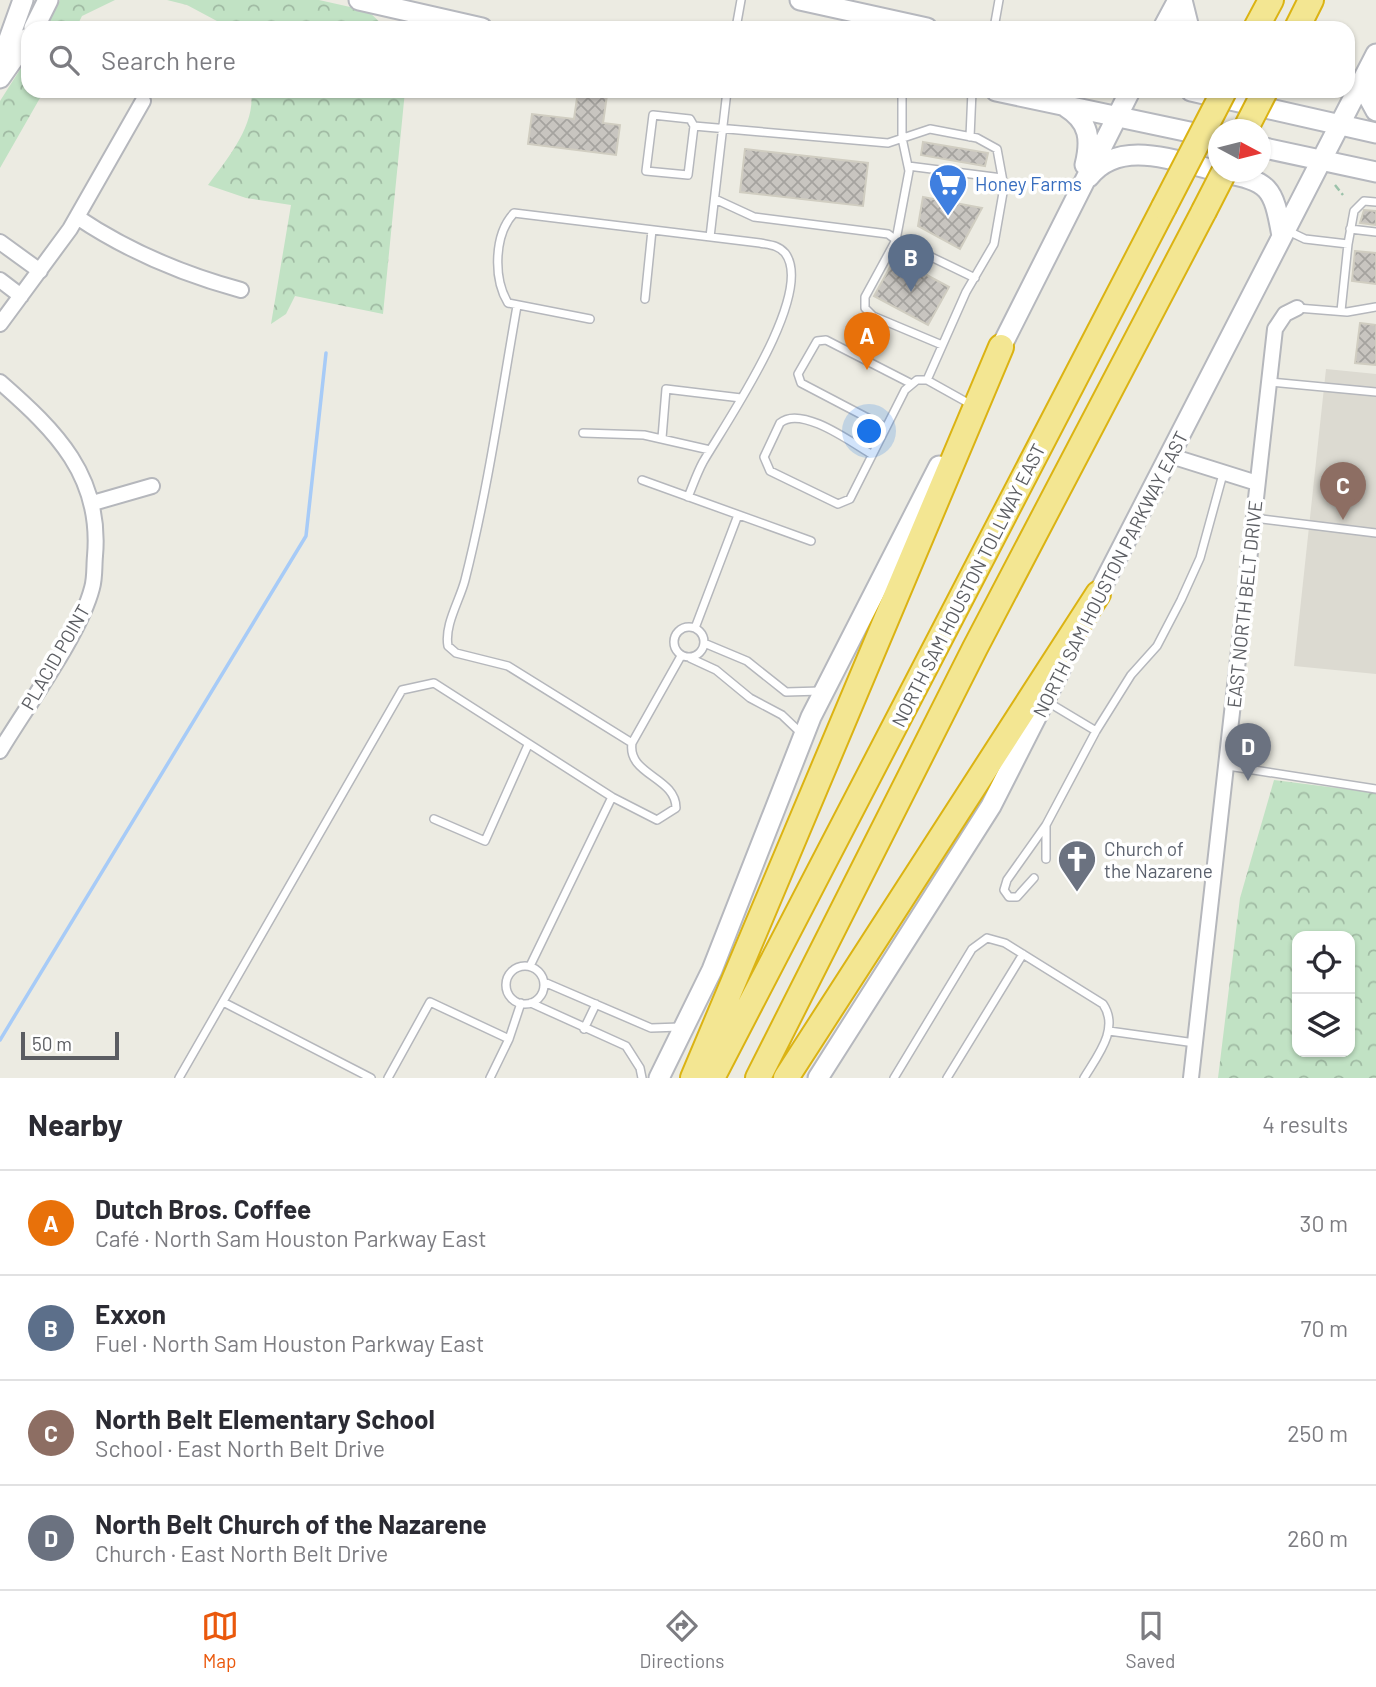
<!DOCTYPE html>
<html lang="en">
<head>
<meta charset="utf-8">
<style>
	:root { --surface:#fff; --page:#f2f2f3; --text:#2b2b33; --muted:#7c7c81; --line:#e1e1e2; --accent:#ea580c }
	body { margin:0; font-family:Barlow,sans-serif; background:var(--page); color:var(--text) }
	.controls { position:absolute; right:21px; bottom:21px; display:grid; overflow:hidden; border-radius:14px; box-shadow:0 2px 5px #0004 }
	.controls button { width:63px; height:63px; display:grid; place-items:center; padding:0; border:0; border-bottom:2px solid var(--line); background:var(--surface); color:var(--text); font:35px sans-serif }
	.compass { position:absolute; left:1208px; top:119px; width:63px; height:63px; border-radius:50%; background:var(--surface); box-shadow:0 2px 5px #0004; rotate:97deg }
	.scale { position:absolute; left:21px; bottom:18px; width:98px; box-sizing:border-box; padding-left:7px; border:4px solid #5b5d62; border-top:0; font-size:19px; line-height:24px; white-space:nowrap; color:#5b5d62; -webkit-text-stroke:5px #fff; paint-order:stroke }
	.you { position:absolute; left:870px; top:432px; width:24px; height:24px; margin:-18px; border:5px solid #fff; border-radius:50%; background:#1a73e8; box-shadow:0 0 0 10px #1a73e833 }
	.badge { display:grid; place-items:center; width:46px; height:46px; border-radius:50%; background:var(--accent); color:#fff; font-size:23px; font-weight:700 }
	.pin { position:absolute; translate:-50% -58px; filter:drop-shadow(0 2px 4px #0008) }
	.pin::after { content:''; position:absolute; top:37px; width:24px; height:21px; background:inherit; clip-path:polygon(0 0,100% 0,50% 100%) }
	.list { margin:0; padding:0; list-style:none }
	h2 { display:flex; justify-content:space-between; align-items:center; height:91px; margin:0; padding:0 28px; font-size:30px }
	h2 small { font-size:23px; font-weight:400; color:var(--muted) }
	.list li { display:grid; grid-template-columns:46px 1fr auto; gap:21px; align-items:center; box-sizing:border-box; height:105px; padding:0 28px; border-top:2px solid var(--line) }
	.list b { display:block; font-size:26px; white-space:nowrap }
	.list p { margin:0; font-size:23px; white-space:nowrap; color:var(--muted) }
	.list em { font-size:23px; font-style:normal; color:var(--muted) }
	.icon { flex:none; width:38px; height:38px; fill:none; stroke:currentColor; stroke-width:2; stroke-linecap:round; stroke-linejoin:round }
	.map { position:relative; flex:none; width:1376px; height:1078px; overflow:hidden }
	.search { position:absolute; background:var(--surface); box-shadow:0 2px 5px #0004; left:21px; right:21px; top:21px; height:77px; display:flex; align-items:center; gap:18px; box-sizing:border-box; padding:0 24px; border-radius:21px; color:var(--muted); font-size:26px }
	.sheet { height:511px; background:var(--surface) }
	nav { display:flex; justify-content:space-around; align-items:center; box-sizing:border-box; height:98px; border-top:2px solid var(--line); background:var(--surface); font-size:19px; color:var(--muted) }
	nav a { display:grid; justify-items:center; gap:4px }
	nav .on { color:var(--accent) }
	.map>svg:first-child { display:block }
	.education { fill:#dcdad1 }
	.forest { fill:url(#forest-crowns); fill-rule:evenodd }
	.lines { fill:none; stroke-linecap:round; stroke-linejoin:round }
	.stream { stroke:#a7cbf7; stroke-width:3.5 }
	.building { fill:url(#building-cross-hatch); stroke:#d0cdc1; stroke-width:2 }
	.lane-casing { stroke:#b5b7bc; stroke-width:10 }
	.street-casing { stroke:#b5b7bc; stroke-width:18 }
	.secondary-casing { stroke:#b6b8be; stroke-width:23 }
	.highway-casing { stroke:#dbb313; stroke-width:28 }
	.path { stroke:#9bc2aa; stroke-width:2.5; stroke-dasharray:7 3.5; stroke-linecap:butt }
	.lane { stroke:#fff; stroke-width:7 }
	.street { stroke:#fff; stroke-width:14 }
	.secondary { stroke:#fff; stroke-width:19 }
	.highway { stroke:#f3e692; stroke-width:24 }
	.highway-bridge-casing { stroke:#dbb313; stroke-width:28; stroke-linecap:butt }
	.highway-bridge { stroke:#f3e692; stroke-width:24 }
	.labels { text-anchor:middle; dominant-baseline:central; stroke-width:7; stroke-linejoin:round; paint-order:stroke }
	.shop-label { font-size:19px; fill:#366cbe; stroke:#fff; text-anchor:start }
	.street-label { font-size:19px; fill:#5b5d62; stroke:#fff }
	.worship-label { font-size:19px; fill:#5b616d; stroke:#fff; text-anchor:start }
</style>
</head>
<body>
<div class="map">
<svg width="1376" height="1078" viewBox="0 0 1376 1078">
	<defs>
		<pattern id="forest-crowns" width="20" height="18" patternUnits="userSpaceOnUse" patternTransform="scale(1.75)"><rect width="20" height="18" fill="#c1e2c4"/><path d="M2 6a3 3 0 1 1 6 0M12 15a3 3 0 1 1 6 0" fill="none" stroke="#a0baa3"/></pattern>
		<pattern id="building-cross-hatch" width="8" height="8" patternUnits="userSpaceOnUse" patternTransform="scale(1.75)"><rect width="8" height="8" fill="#c8c5c0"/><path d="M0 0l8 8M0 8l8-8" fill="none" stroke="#a5a39f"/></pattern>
	</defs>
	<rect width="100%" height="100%" fill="#ecebe2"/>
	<path class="education" d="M1326 369 1376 374V674L1294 666Z"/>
	<path class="forest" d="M60 0H115L82 16 76 28H46Z
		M167 0H319L368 11 386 28H230L187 5Z
		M28 57V91H44L0 168V101Z
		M251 91H405L383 314 295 296 286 314 271 324 291 205 246 198 208 185C227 159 256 125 251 91Z
		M1274 780 1376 793V1078H1218L1240 898ZM1297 936H1350V1052H1297Z"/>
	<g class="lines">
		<path class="stream" d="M0 1040 306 536 326 353"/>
	</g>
	<path class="building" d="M578 91 607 95 603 123 620 125 616 155 528 144 532 114 574 119Z
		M923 142 988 153 985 166 921 155Z
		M745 149 868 163 863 206 740 192Z
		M923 197 982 208 960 249 918 226Z
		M1364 210 1376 211V225L1360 223Z
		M1355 251 1376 253V284L1352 281Z
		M895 258 949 287 928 325 874 296Z
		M1360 323 1376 325V365L1355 363Z"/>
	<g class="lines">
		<g class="lane-casing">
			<path id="lane" d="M736 28 741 0
				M994 28 999 0
				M902 91V138L909 171 896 240 975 278
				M694 126 688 175 646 171 653 115 690 119 694 126 888 143 930 129 977 138 997 149 1004 187 994 244 966 292 927 380 970 404
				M970 137 972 91
				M908 166 1002 178
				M715 199 754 217 888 234 896 240 865 297V308L873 316 942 345
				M1350 229 1376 232
				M1286 230 1305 239 1348 244 1354 211 1364 201 1376 202
				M710 237 727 91
				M645 299 652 230
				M517 306C501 397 488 489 465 580 460 600 444 625 448 646L456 653 508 666 632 743
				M1297 308 1347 312 1376 307
				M1341 311 1348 244
				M590 319 508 303C493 278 494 234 514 213L760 243C770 245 778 245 785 253 816 293 725 424 703 462 697 473 693 485 688 497
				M1270 382 1376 392
				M885 427 801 383 798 374 817 341 826 340 910 383
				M583 433 644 435 710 450
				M662 438 666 389 741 398
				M871 454C851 442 801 405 780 423L764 457 770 471 838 504 850 499 905 390 917 380H927
				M642 480 811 541
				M1254 518 1376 533
				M674 642a15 15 0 1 1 30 0a15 15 0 1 1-30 0Z
				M695 628 738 515
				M704 643 747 661 786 692 821 691
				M690 658 716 670 750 698 782 715 802 734
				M1046 701 1096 731 1046 825
				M1096 731 1131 675 1157 646 1181 600 1200 558 1223 474
				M1228 766 1376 789
				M612 797 657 820 676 808C676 777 627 775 632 743L681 656
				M434 819 485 841 528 745
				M1034 878 1017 897H1009L1004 890 1007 880 1046 825V859
				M506 985a19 19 0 1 1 38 0a19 19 0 1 1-38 0Z
				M544 982 651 1028 680 1027
				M223 1002 371 1078
				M531 1003 626 1046 640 1068 642 1078
				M584 1029 596 1004
				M1109 1031 1195 1043
				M179 1078 402 690 434 683 612 797 530 966
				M388 1078 430 1002 509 1039 521 1003
				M490 1078 509 1039
				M894 1078 972 949 987 938 1005 943 1103 1004C1120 1029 1097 1056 1084 1078
				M947 1078 1023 954"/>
		</g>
		<g class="street-casing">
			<path id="street" d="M77 217C129 252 182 274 241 290
				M0 242 40 271
				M0 280 21 296
				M0 324 70 229 143 101
				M0 382C56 431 102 476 95 556 94 566 95 578 92 588 80 635 26 707 0 751
				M1171 456 1257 483
				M93 503 152 486
				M1191 1078 1275 329 1285 314 1297 308"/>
		</g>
		<g class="secondary-casing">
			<path id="secondary" d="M359 0 482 28
				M800 0 927 28
				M1182 0 1189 28
				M34 28 48 0
				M1163 28 1178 0
				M0 64 23 0
				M1368 71 1370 100 1376 111
				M0 78 28 38
				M996 91 1218 138
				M1191 91 1376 133
				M1066 107C1090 122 1091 140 1085 165
				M1260 147 1376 172
				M1221 172C1270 182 1273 186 1282 236
				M1089 177C1120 137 1177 162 1218 171
				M995 359 1130 91
				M1092 606 1376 54
				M659 1078 712 970 811 717 939 466
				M818 1078 991 806 1060 670"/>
		</g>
		<g class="highway-casing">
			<path id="highway" d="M1256 28 1271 0
				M1297 28 1311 0
				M693 1078 1001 347
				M712 1078 1164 207
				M758 1078 975 648 1204 211
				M786 1078 1098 594"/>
		</g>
		<path class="path" d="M1335 185 1343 195"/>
		<use href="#lane" class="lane"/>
		<use href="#street" class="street"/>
		<use href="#secondary" class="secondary"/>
		<use href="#highway" class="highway"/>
		<g class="highway-bridge-casing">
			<path id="highway-bridge" d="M1245 130 1265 91
				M1164 207 1224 91
				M1204 211 1224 172"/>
		</g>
		<use href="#highway-bridge" class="highway-bridge"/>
	</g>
	<defs>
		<g id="supermarket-pin" transform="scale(2.0125)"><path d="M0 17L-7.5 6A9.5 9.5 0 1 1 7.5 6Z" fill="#3f7fe0" stroke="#fff"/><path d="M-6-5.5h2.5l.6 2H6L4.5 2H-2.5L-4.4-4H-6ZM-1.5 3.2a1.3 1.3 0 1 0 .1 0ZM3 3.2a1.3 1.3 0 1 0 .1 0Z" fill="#fff"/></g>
		<g id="church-pin" transform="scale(2.0125)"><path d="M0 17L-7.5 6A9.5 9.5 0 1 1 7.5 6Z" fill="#6b7280" stroke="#fff"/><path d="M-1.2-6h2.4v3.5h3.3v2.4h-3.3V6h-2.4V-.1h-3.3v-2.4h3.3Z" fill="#fff"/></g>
	</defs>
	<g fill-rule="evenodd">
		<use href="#supermarket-pin" x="948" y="183"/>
		<use href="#church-pin" x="1077" y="859"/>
	</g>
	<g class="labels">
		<g class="shop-label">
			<text x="975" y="183">Honey Farms</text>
		</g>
		<g class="street-label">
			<text transform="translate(1110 574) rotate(-63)">NORTH SAM HOUSTON PARKWAY EAST</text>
			<text transform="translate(968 585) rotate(-63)">NORTH SAM HOUSTON TOLLWAY EAST</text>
			<text transform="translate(1244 604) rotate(-84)">EAST NORTH BELT DRIVE</text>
			<text transform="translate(55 657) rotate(-60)">PLACID POINT</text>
		</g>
		<g class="worship-label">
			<text x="1104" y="848">Church of<tspan x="1104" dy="22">the Nazarene</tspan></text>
		</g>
	</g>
</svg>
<div class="controls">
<button><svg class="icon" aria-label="locate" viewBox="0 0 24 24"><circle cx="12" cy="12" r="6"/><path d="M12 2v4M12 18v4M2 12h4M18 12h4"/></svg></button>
<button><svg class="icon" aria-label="layers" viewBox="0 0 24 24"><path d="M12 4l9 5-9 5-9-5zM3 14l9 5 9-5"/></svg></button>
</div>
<svg class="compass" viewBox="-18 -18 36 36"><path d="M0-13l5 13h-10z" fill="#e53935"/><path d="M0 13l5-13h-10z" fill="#7c7c81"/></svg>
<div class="scale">50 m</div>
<div class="you"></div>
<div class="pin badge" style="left:867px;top:370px;background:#e8710a">A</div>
<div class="pin badge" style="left:911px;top:292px;background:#5c6f8a">B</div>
<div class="pin badge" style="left:1343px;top:520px;background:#8d6e63">C</div>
<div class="pin badge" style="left:1248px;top:781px;background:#6b7280">D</div>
<div class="search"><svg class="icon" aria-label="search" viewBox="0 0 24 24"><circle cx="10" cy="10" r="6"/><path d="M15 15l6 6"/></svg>Search here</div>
</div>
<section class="sheet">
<h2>Nearby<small>4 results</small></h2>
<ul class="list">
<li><span class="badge" style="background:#e8710a">A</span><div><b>Dutch Bros. Coffee</b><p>Café · North Sam Houston Parkway East</p></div><em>30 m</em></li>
<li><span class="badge" style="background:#5c6f8a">B</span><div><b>Exxon</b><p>Fuel · North Sam Houston Parkway East</p></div><em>70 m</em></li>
<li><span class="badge" style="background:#8d6e63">C</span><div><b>North Belt Elementary School</b><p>School · East North Belt Drive</p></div><em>250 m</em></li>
<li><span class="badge" style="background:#6b7280">D</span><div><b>North Belt Church of the Nazarene</b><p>Church · East North Belt Drive</p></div><em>260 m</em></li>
</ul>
</section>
<nav>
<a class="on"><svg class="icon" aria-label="map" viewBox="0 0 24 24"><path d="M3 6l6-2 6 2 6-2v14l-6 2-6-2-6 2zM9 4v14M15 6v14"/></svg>Map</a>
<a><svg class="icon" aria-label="directions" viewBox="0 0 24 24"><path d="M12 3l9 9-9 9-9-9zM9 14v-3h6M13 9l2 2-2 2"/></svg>Directions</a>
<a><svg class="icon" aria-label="saved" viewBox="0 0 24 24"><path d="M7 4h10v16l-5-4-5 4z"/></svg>Saved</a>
</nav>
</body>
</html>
